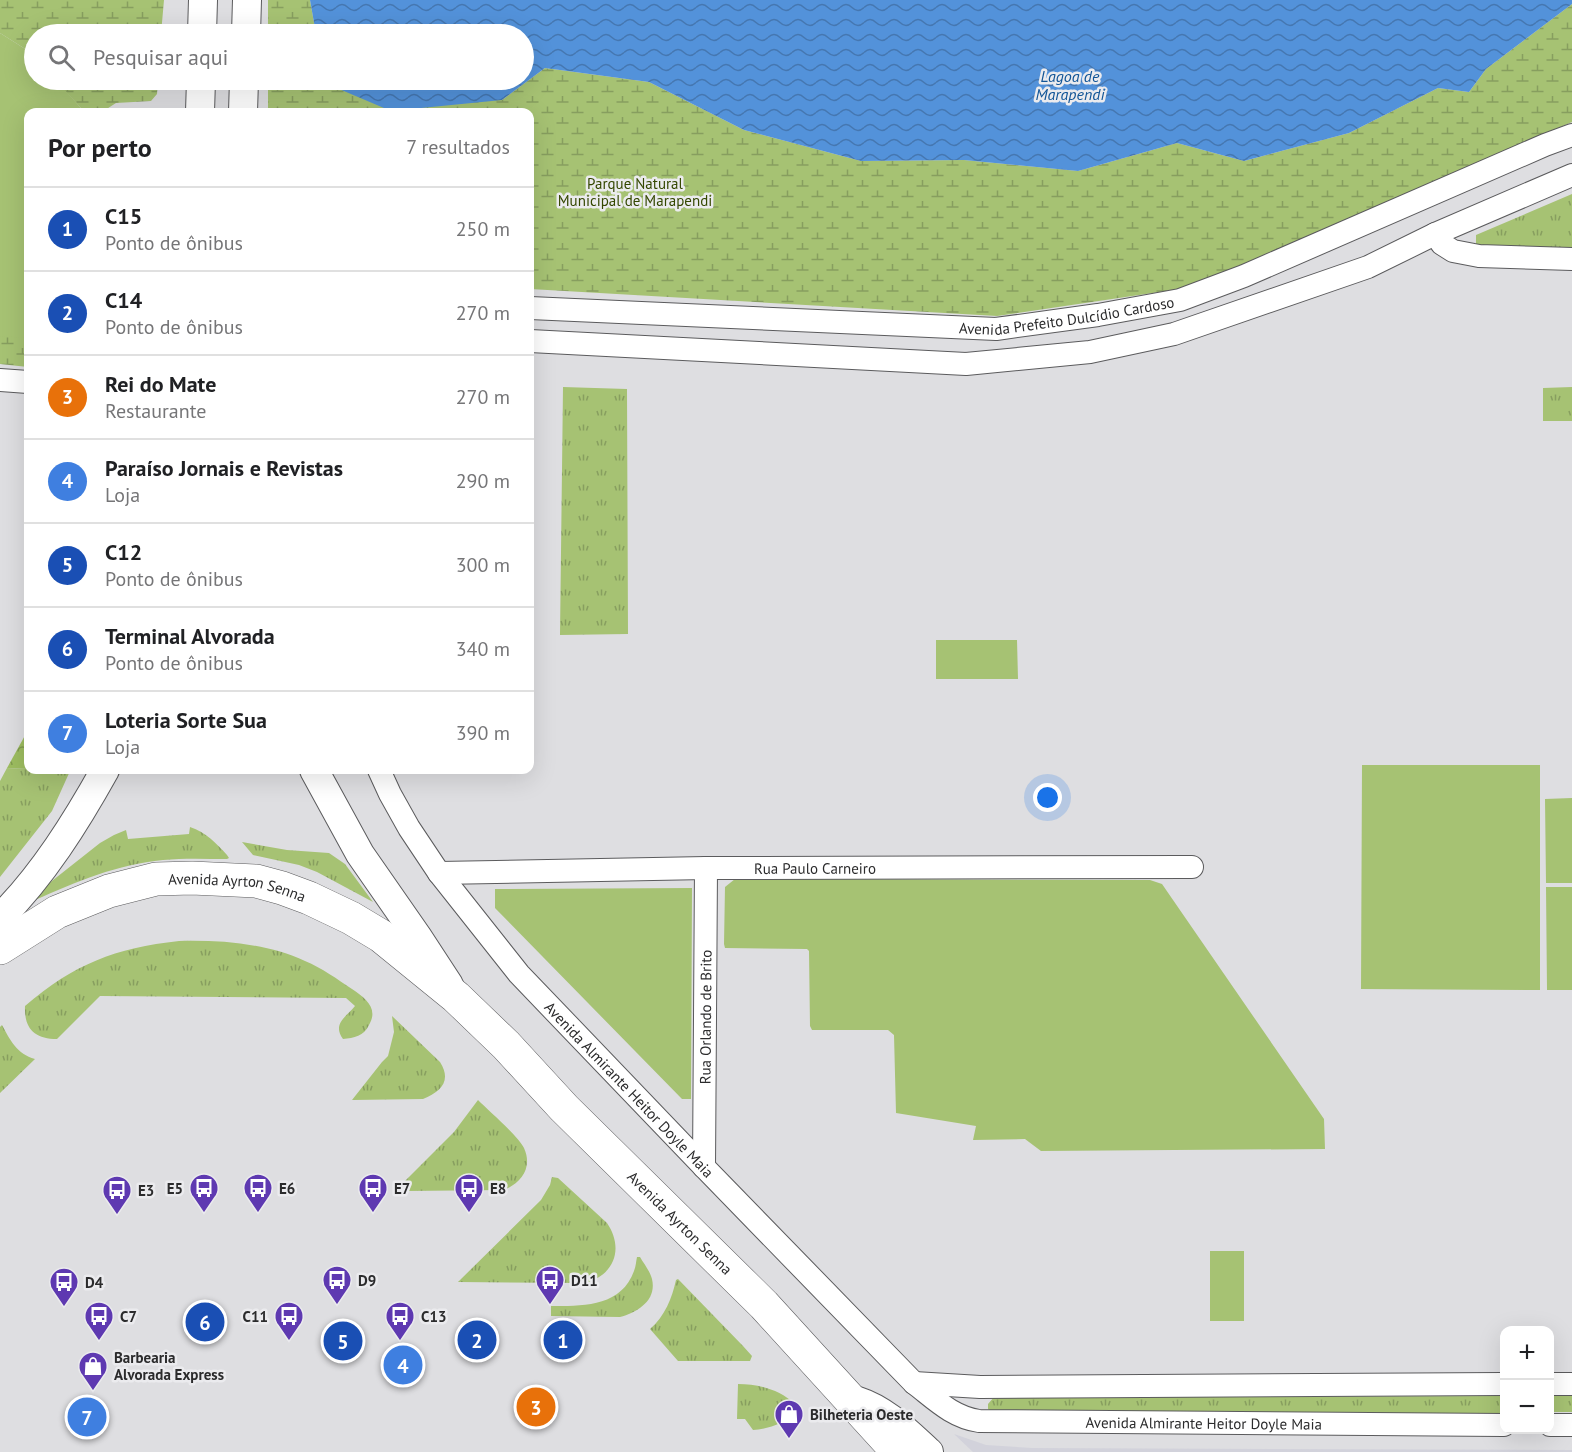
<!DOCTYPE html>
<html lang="pt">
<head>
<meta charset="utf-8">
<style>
	:root { --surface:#fff; --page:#f2f2f2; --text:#202124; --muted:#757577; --line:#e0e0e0; --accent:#5e39b1 }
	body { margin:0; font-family:"PT Sans",sans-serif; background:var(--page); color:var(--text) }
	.controls { position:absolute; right:18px; bottom:18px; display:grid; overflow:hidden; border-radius:12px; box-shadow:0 6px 24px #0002 }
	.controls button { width:54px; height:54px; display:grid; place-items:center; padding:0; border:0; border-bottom:2px solid var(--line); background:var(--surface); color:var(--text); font:30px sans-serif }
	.you { position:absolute; left:1048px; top:798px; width:21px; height:21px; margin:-15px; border:4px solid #fff; border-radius:50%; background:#1a73e8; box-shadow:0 0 0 9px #1a73e833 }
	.badge { display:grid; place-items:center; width:39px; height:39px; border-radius:50%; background:var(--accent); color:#fff; font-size:20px; font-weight:700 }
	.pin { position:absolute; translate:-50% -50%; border:3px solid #fff; box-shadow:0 2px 6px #0006 }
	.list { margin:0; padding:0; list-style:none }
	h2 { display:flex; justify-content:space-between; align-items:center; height:78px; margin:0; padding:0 24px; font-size:26px }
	h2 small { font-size:20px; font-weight:400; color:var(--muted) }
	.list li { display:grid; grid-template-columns:39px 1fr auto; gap:18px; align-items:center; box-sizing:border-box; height:84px; padding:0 24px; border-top:2px solid var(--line) }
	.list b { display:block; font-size:22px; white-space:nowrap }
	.list p { margin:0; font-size:20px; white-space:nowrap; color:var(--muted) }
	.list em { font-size:20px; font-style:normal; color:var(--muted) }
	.icon { flex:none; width:33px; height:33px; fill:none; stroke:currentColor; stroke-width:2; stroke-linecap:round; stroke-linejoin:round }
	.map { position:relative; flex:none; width:1572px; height:1452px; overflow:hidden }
	.search { position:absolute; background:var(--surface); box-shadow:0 6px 24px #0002; left:24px; top:24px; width:510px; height:66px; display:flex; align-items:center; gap:15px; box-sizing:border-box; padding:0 21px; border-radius:33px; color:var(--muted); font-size:22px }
	.panel { position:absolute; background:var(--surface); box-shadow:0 6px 24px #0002; left:24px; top:108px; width:510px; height:666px; border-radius:12px }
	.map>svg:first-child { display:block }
	.built { fill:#d2d2db }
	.grass { fill:url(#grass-tufts) }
	.forest { fill:url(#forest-crowns) }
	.wetland { fill:url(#wetland-marsh) }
	.park { fill:#a6c273 }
	.water { fill:url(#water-waves) }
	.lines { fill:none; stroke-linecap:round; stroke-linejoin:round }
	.minor-casing { stroke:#5b5b5d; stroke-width:24 }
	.major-casing { stroke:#5b5b5d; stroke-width:30 }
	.highway-casing { stroke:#5b5b5d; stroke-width:34 }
	.minor { stroke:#fff; stroke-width:22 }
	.major { stroke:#fff; stroke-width:28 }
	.highway { stroke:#fff; stroke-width:33 }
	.labels { text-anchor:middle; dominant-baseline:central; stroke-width:5; stroke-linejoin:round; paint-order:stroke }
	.park-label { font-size:15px; fill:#344700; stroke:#ebebee }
	.street-label { font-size:15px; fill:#2b2b2c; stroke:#ebebee }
	.poi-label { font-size:15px; font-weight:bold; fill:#2b2b2c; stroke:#ebebee; text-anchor:start }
	.water-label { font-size:16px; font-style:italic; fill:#125597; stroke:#ebebee }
</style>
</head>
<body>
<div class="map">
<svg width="1572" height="1452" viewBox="0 0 1572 1452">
	<defs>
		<pattern id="grass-tufts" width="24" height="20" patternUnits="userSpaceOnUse" patternTransform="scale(1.5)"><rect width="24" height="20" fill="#a6c273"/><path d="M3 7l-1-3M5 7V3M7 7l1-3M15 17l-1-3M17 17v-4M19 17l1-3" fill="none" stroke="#879e5f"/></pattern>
		<pattern id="forest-crowns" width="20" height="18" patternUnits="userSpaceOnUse" patternTransform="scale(1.5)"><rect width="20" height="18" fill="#9dbd60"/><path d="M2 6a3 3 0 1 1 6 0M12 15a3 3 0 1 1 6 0" fill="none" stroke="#809a4f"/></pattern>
		<pattern id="wetland-marsh" width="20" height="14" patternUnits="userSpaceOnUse" patternTransform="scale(1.5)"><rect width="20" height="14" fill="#a6c273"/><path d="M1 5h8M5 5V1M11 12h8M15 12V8" fill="none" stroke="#879e5f"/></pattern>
		<pattern id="water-waves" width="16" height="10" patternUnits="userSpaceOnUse" patternTransform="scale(1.5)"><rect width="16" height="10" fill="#5392da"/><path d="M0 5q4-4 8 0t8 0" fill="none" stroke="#4577b1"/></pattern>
	</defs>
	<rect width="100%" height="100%" fill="#dedee1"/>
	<path class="built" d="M954 1434 986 1445 1032 1448 1572 1450V1452H973Z"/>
	<path class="grass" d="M1572 194V250H1476V235Z
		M563 387 627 389 628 634 560 635Z
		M1572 387V421H1543V388Z
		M7 768 70 771 52 811 0 877V781Z
		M190 827C206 832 217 844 227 855L229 858 227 859C206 859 184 858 163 860 118 864 76 882 35 900L43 888 100 843 114 835 126 830 128 839 189 834Z
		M242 842 287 850 329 853 345 864 373 902 317 872 299 865 253 855Z
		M179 941C221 940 266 943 305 961 322 968 337 979 352 989 365 998 379 1008 369 1025 364 1036 354 1038 343 1039 332 1024 346 1017 355 1006L346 998 100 996 57 1039C34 1039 24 1028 25 1006 74 964 115 948 179 941Z
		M392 1016 440 1062C452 1081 441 1092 423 1099L352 1100 382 1062 388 1056 394 1032Z
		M2 1025C10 1040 17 1054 35 1059L0 1093V1027Z
		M478 1100C488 1110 519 1137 524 1148 533 1168 521 1183 504 1190L407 1191 404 1187V1182L454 1132Z
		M552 1177 558 1178 607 1223C624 1248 615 1275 585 1283L458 1282 541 1200 550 1185Z
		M637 1257H640C644 1264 650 1271 652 1279 657 1300 638 1312 620 1317L551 1316V1306C583 1306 621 1307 634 1271 636 1266 636 1261 637 1257Z
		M678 1279 743 1346 752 1356 750 1361H678L650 1329C665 1316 672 1298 676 1280Z
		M738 1384C758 1384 779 1389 795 1404L796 1411C786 1423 769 1429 753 1430L745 1419H737Z
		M1504 1396V1413L993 1414 988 1409V1404L994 1397Z
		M1550 1396H1572V1412H1550Z"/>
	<path class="forest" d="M28 730V769L7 768Z"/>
	<path class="wetland" d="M0 0H164L161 34H34V57L30 52 0 33Z
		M268 0H310L316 34H268Z
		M1572 4V122L1193 287 997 316 530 289V112H268V80H324L325 83 502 100 545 68 649 82 744 130 861 161 964 160 1078 171 1177 143 1244 161 1349 133 1438 88 1469 92 1486 69Z
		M55 80H158L157 94 151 101 116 103 102 112H81V108Z
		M0 333 28 336V367L0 364Z"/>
	<path class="park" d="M0 33 30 52 34 57V80H56L81 108V112H28V338L0 336Z
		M936 640H1017L1018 679H936Z
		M1362 765H1540V990L1361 989Z
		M1572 798V883H1546L1545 799Z
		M735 879 1150 880 1162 884 1324 1119 1325 1149 1041 1151 1025 1139 973 1140 976 1126 896 1113 894 1035 888 1030H812L810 1026 809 951 807 949 725 948 724 944 725 887Z
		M1546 887H1572V990H1547Z
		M692 888 691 1099H682L495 908V889Z
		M1210 1251H1244V1321H1210Z"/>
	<path class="water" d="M310 0H1572V4L1486 69 1469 92 1438 88 1349 133 1244 161 1177 143 1078 171 964 160 861 161 744 130 649 82 545 68 502 100 391 111 325 83 324 80H524V34H316Z"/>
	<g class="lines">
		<g class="minor-casing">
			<g id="minor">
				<path d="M1435 234 1442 244 1453 251 1479 256 1572 259"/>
				<path id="s1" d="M530 308 996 329 1098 315 1180 300 1244 276 1545 145 1572 135"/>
				<path d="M530 341 966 364 1090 352 1174 334 1368 267 1435 234 1572 175"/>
				<path d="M0 380 28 382"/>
				<path id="s2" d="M379 770 390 794 409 828 439 873 519 974 704 1167 914 1383C935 1399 952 1417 979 1421L1504 1425"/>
				<path id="s3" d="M439 873 706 868 1192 867"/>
				<path id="s4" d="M704 1167 706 868"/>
				<path d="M914 1383 980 1387 1504 1384"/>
				<path d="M1550 1384H1572"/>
				<path d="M1550 1425H1572"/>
			</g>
		</g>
		<g class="major-casing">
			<path id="major" d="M202 34 203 0
				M246 34 247 0
				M200 112 201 80
				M243 112 244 80
				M314 770 360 854 417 936 449 985
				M0 918C43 875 76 822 105 770
				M858 1401C886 1410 908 1433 929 1452"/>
		</g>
		<g class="highway-casing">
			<g id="highway">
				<path id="s5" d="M0 948 57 912 109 891 156 879 192 878 256 881 282 888 309 898 351 918 381 936 456 997 506 1045 564 1108 764 1305 898 1452"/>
			</g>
		</g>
		<use href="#minor" class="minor"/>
		<use href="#major" class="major"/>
		<use href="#highway" class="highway"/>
	</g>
	<defs>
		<g id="bus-pin" transform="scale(1.5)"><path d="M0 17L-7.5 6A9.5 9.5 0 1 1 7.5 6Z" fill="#5e39b1" stroke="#ebebee"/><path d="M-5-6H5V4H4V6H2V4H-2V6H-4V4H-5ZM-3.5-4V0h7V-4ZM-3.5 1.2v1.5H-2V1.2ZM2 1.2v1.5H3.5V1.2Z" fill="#fff"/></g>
		<g id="shop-pin" transform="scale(1.5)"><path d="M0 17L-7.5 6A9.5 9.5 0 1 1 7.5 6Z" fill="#5e39b1" stroke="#ebebee"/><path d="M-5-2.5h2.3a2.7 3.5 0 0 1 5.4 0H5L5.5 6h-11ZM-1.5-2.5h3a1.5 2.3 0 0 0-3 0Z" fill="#fff"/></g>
	</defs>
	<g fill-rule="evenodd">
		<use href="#bus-pin" x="204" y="1188"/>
		<use href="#bus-pin" x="258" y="1188"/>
		<use href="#bus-pin" x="373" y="1188"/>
		<use href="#bus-pin" x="469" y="1188"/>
		<use href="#bus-pin" x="117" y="1190"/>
		<use href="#bus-pin" x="337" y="1280"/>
		<use href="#bus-pin" x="550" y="1280"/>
		<use href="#bus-pin" x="64" y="1282"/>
		<use href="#bus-pin" x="99" y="1316"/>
		<use href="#bus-pin" x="289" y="1316"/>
		<use href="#bus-pin" x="400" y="1316"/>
		<use href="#shop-pin" x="93" y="1366"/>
		<use href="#shop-pin" x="789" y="1414"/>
	</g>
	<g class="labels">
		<g class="park-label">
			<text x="635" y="183">Parque Natural<tspan x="635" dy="17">Municipal de Marapendi</tspan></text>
		</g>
		<g class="street-label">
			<text stroke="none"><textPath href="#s1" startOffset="538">Avenida Prefeito Dulcídio Cardoso</textPath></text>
			<text stroke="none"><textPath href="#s3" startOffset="376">Rua Paulo Carneiro</textPath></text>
			<text stroke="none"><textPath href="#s5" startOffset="254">Avenida Ayrton Senna</textPath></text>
			<text stroke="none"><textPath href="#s4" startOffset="150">Rua Orlando de Brito</textPath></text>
			<text stroke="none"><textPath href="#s2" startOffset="408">Avenida Almirante Heitor Doyle Maia</textPath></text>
			<text stroke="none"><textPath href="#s5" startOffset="824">Avenida Ayrton Senna</textPath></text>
			<text stroke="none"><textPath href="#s2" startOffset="1118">Avenida Almirante Heitor Doyle Maia</textPath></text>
		</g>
		<g class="poi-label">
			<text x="183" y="1188" text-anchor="end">E5</text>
			<text x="279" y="1188">E6</text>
			<text x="394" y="1188">E7</text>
			<text x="490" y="1188">E8</text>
			<text x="138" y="1190">E3</text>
			<text x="358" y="1280">D9</text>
			<text x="571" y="1280">D11</text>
			<text x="85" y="1282">D4</text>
			<text x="120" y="1316">C7</text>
			<text x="268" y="1316" text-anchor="end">C11</text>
			<text x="421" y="1316">C13</text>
			<text x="114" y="1357">Barbearia<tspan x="114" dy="17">Alvorada Express</tspan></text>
			<text x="810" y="1414">Bilheteria Oeste</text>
		</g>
		<g class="water-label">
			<text x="1070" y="76">Lagoa de<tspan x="1070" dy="18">Marapendi</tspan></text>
		</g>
	</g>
</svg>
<div class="controls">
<button>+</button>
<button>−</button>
</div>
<div class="you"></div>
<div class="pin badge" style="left:563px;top:1340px;background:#1a4fb4">1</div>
<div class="pin badge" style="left:477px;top:1340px;background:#1a4fb4">2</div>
<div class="pin badge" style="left:536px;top:1407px;background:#e8710a">3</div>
<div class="pin badge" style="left:403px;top:1365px;background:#3f7fe0">4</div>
<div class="pin badge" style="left:343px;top:1341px;background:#1a4fb4">5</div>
<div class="pin badge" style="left:205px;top:1322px;background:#1a4fb4">6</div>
<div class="pin badge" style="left:87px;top:1417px;background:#3f7fe0">7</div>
<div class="search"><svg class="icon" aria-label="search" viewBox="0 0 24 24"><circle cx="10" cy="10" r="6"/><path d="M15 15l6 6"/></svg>Pesquisar aqui</div>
<section class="panel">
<h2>Por perto<small>7 resultados</small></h2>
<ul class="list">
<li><span class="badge" style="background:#1a4fb4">1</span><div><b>C15</b><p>Ponto de ônibus</p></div><em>250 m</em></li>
<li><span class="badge" style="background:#1a4fb4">2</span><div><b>C14</b><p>Ponto de ônibus</p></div><em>270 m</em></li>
<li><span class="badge" style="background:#e8710a">3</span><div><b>Rei do Mate</b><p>Restaurante</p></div><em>270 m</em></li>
<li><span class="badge" style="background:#3f7fe0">4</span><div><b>Paraíso Jornais e Revistas</b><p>Loja</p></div><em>290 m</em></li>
<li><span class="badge" style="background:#1a4fb4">5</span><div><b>C12</b><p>Ponto de ônibus</p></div><em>300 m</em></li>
<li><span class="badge" style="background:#1a4fb4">6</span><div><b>Terminal Alvorada</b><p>Ponto de ônibus</p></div><em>340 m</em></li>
<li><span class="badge" style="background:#3f7fe0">7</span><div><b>Loteria Sorte Sua</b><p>Loja</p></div><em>390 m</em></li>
</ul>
</section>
</div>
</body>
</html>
